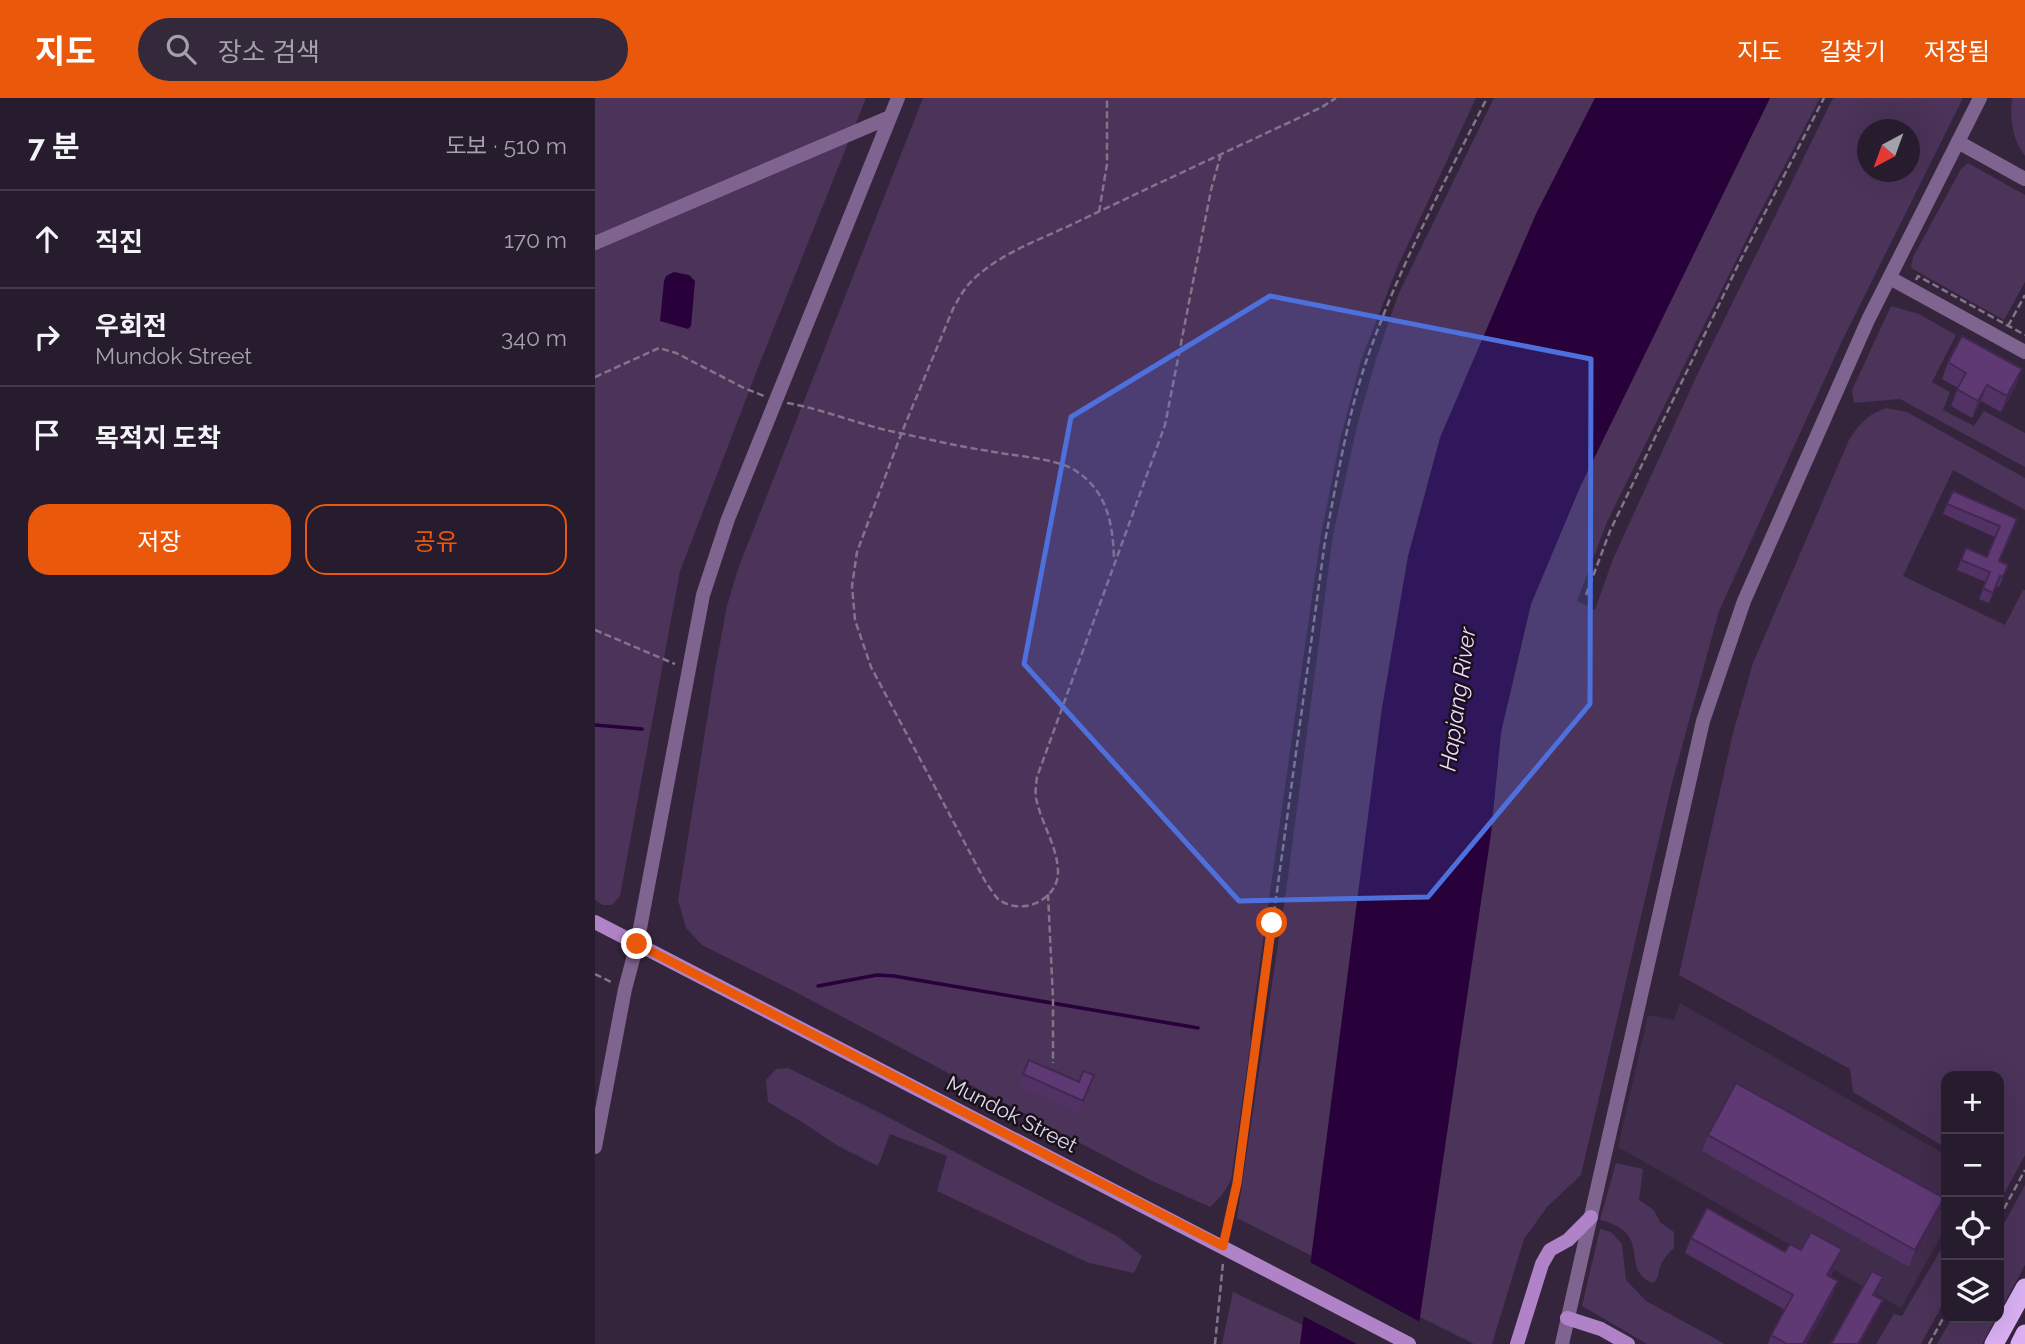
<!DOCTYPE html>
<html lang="ko">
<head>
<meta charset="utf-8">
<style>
	:root { --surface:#271c2e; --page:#33293a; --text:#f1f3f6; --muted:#a4a1aa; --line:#433a4a; --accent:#ea580c }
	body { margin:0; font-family:Raleway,"Noto Sans KR",sans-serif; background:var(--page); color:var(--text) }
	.controls { position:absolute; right:21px; bottom:21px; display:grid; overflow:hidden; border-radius:14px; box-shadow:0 7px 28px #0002 }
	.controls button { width:63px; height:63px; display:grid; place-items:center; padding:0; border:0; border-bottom:2px solid var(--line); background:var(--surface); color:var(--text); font:35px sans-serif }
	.compass { position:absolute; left:1262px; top:21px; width:63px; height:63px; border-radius:50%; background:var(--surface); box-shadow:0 7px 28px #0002; rotate:221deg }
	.stop { position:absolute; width:21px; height:21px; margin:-16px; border:5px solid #ea580c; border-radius:50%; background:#fff }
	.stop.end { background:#ea580c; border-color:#fff; box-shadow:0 2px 7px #0008 }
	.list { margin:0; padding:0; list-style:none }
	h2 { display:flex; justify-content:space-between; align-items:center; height:91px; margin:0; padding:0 28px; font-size:30px }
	h2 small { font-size:23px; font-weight:400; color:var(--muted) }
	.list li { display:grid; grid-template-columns:46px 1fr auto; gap:21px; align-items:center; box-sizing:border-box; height:98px; padding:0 28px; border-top:2px solid var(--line) }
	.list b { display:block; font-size:26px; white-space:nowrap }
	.list p { margin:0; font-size:23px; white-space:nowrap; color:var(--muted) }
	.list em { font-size:23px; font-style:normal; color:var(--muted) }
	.actions { display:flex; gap:14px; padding:21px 28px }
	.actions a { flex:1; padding:16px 0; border:2px solid var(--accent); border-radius:21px; text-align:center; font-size:24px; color:var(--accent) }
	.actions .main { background:var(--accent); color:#fff }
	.icon { flex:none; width:38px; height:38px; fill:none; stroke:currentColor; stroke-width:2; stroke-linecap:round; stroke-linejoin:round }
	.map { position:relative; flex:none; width:1430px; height:1246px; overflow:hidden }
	header { display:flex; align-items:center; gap:42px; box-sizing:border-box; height:98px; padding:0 35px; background:var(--accent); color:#fff }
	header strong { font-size:33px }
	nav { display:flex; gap:38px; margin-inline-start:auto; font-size:24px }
	.search { width:490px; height:63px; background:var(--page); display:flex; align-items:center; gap:18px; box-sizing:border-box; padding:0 24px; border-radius:38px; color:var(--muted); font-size:26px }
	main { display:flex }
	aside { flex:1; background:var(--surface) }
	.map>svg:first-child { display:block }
	.built { fill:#402c4b }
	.green { fill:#4b3359; fill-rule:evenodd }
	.water { fill:#29013a }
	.pier { fill:#34253d }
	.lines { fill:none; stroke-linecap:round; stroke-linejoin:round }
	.stream { stroke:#29013a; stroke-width:3.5 }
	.path { stroke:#827589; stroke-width:2.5; stroke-dasharray:7 3.5; stroke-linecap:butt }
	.minor { stroke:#806490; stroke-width:14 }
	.tertiary { stroke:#806490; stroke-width:14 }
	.secondary { stroke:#b083c9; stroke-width:14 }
	.trunk { stroke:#dab0f3; stroke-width:19 }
	.wall { fill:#523164 }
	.shaded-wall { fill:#422851 }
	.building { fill:#5f3974; stroke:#422851; stroke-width:2 }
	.route { stroke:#ea580c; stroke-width:9 }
	.marked { fill:#4e70dc; fill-opacity:0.2; stroke:#4e70dc; stroke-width:5; stroke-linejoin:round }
	.labels { text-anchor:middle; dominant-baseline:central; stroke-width:5; stroke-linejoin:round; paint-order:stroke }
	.street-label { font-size:21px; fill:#e0d6e6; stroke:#18111c }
	.water-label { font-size:23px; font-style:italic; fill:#efd9fd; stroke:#18111c }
</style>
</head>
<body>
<header>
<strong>지도</strong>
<div class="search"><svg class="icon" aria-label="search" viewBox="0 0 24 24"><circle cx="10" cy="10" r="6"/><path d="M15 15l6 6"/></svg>장소 검색</div>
<nav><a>지도</a><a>길찾기</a><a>저장됨</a></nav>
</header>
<main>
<aside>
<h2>7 분<small>도보 · 510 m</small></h2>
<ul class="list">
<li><svg class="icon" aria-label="ahead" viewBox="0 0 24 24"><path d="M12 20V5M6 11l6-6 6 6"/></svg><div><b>직진</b></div><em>170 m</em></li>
<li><svg class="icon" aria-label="right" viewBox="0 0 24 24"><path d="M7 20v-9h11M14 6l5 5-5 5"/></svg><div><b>우회전</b><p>Mundok Street</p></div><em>340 m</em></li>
<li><svg class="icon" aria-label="arrive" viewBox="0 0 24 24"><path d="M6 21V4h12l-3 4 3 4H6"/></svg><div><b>목적지 도착</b></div></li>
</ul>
<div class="actions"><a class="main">저장</a><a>공유</a></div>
</aside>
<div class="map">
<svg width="1430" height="1246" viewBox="0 0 1430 1246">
	<rect width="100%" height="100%" fill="#34253d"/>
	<path class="built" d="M1085 905 1351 1057V1129L1306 1210 1023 1049 1053 917 1079 922Z"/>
	<path class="green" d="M0 0H271L166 262 85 473 25 798 17 807H8L0 802Z
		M328 0H881L802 170 766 262 745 342 725 442 655 935 656 942 636 1082 627 1097 615 1109 553 1081 195 891 107 847 91 830 83 802 120 572 132 508 143 471Z
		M899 0H1000L941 116 845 340 787 610 717 1158 642 1120 693 779 738 437 762 328 781 261 803 197Z
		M1175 0H1225L1161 122 1012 424 982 503 1000 512 1018 461 1103 275 1237 2 1239 0H1368L1247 243 1124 513 1077 685 986 1077 952 1109 929 1141 897 1246H879L825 1219 896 735 906 634 936 506 985 389ZM1272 32H1314V74H1272Z
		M1417 0H1430V58C1417 41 1415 21 1417 0Z
		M1373 65 1430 97V184L1409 222 1316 170 1318 159 1366 71Z
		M1296 208 1324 216 1361 237 1337 284 1355 294 1348 312 1379 328 1389 313 1430 335V369L1305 301 1259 305 1257 292Z
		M1291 310 1312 314 1430 380V412L1358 372 1308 478 1410 527 1428 492H1430V1057L1404 1105V978H1351V1050L1258 994 1255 971 1084 877 1138 635 1158 565 1254 342C1264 326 1273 316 1291 310Z
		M193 970 281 1013 522 1138 547 1158 539 1175 494 1165 342 1093 352 1058 295 1036 283 1068 243 1048 207 1024 173 1004 171 982 181 971Z
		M1021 1065 1048 1071 1044 1102 1059 1112 1065 1124 1079 1134V1150C1073 1156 1068 1161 1065 1169 1063 1177 1064 1180 1058 1185 1023 1172 1060 1135 1005 1122Z
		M1430 1087V1167L1404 1215V1135Z
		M1005 1131 1016 1134 1027 1146 1031 1182 1051 1203 1130 1246H1052L987 1208Z
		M1351 1143V1200L1326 1246H1281L1299 1216 1307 1218Z
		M638 1194 708 1227 705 1246H627Z
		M1357 1220H1401L1387 1246H1342Z"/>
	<path class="water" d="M1000 0H1175L985 389 936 506 906 634 896 735 821 1246H705L787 610 813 458 845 340 941 116Z
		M79 174 94 177 100 183 96 228 93 231 65 223 69 183 71 178Z"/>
	<path class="pier" d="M713 1163 827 1225 824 1246H762L706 1217Z"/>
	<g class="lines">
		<path class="stream" d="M0 627 47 631
			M223 888 282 877 299 878 603 930"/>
		<path class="path" d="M626 56 616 92 570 327 442 679C441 686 440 694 441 700 446 725 462 747 463 773 464 802 426 819 403 801 398 796 394 788 390 783L276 569 260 522 257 488 262 454 307 334 358 211C365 198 371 187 383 177 412 152 452 139 486 122 566 84 646 47 727 9L741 0
			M504 114 512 66V0
			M1321 182 1323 178 1430 237
			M1413 228 1430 197
			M0 279 64 250 81 255 149 290 169 298
			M192 305C227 311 260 325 295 333 328 340 361 348 394 353 418 358 462 360 481 373 513 394 518 427 519 462
			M991 497 1015 433 1144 165 1229 0
			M0 532 80 566
			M453 796 458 901V965
			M0 876 18 885
			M1404 1120 1430 1072
			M630 1137 642 1085 730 443C742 383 752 319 772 261 803 171 849 85 892 0
			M620 1246 628 1165
			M1334 1246 1351 1215"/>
		<path class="minor" d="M1363 44 1430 81
			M1295 180 1430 254"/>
		<path class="tertiary" d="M0 145 295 19
			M0 1049 30 891 42 846 108 497 133 421 303 0
			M967 1246 1108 623 1149 503 1273 222 1385 0"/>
		<path class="secondary" d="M0 824 814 1246
			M972 1220 1006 1231 1033 1246
			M922 1246 947 1166 955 1152 973 1142 996 1119"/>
		<path class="trunk" d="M1399 1246 1430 1190
			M1425 1246 1430 1236"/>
	</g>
	<path class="wall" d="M1353 264 1421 288 1406 314 1386 303 1377 320 1356 308 1363 290 1347 281Z
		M1352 406 1418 432 1404 464 1413 467 1404 489 1401 488 1394 505 1384 501 1391 484 1362 472 1371 450 1392 459 1400 439 1348 416Z
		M428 976 484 984 499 977 484 1015 424 989Z
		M1113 1037 1343 1117 1314 1169 1107 1053Z
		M1096 1140 1190 1154 1247 1151 1241 1167 1235 1179 1237 1199 1211 1246H1173L1176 1237 1190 1212 1090 1155Z"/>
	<path class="shaded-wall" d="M1427 271 1421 288 1406 314 1412 298Z
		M1392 287 1386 303 1377 320 1383 303Z
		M1349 1100 1343 1117 1314 1169 1320 1152Z
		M1247 1151 1241 1167 1227 1193 1232 1177Z
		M1288 1179 1284 1191 1274 1208 1278 1197Z
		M1243 1183 1237 1199 1211 1246H1208Z
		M1288 1202 1283 1213 1265 1246H1263Z"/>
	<path class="building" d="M1367 238 1427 271 1412 298 1392 287 1383 303 1362 291 1371 275 1353 264Z
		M1358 393 1422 421 1404 463 1413 467 1408 479 1405 478 1398 495 1388 490 1395 474 1366 462 1371 450 1392 459 1405 428 1352 406Z
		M434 962 484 984 488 973 499 977 488 1003 428 976Z
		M1141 985 1349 1100 1320 1152 1113 1037Z
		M1112 1110 1190 1154 1195 1146 1206 1152 1216 1134 1247 1151 1232 1177 1243 1183 1208 1246H1192L1176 1237 1198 1197 1096 1140Z
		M1277 1173 1288 1179 1278 1197 1288 1202 1263 1246H1236Z"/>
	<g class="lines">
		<path class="route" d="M42 846 628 1148 642 1085 677 825"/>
	</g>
	<path class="marked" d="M675 198 996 261 995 606 833 799 644 803 429 566 476 319Z"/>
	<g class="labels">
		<g class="street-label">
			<text transform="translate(417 1016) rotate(27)">Mundok Street</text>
		</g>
		<g class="water-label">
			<text transform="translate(862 601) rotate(-82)">Hapjang River</text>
		</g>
	</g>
</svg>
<div class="controls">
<button>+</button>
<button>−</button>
<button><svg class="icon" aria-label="locate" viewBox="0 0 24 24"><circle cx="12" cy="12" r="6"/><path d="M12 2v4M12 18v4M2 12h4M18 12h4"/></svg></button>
<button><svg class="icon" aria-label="layers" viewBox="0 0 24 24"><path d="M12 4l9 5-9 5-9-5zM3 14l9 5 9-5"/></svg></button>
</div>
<svg class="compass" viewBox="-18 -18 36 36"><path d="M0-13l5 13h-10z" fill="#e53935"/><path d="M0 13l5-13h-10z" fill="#a4a1aa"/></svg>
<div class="stop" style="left:677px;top:825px"></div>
<div class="stop end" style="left:42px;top:846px"></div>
</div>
</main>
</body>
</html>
